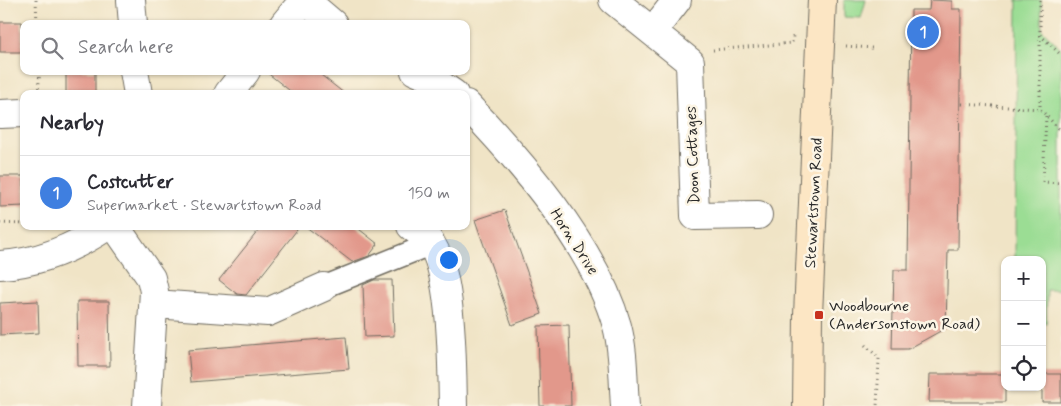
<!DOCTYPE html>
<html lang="en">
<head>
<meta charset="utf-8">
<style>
	:root { --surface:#fff; --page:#f2f2f3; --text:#2b2b33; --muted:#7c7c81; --line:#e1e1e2; --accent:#1a73e8 }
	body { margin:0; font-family:Mynerve,sans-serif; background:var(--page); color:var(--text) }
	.controls { position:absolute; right:15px; bottom:15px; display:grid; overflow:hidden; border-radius:10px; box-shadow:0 1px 4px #0004 }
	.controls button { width:45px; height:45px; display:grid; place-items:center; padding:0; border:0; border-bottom:1px solid var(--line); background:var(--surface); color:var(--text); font:25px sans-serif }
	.you { position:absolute; left:448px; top:259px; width:18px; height:18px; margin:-12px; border:4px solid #fff; border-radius:50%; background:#1a73e8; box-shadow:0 0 0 8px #1a73e833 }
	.badge { display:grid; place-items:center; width:32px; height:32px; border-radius:50%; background:var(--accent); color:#fff; font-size:16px; font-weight:700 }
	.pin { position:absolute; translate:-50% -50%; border:2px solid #fff; box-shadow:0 1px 5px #0006 }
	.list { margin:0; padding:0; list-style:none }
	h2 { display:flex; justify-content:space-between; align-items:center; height:65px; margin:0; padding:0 20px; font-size:21px }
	h2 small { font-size:16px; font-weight:400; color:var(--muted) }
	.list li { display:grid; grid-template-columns:32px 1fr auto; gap:15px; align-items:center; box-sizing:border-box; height:75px; padding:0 20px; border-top:1px solid var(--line) }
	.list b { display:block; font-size:19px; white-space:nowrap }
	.list p { margin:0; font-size:16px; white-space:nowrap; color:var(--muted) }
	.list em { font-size:16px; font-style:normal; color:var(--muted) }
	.icon { flex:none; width:28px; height:28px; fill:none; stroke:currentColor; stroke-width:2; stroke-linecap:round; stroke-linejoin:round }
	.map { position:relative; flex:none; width:1061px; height:406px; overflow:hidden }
	.search { position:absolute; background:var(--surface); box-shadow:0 1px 4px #0004; left:20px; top:20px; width:450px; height:55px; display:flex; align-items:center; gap:12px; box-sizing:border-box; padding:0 18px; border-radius:10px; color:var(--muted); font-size:19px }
	.panel { position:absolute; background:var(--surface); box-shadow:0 1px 4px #0004; left:20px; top:90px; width:450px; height:140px; border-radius:10px }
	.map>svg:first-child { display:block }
	.green { fill:#9bdd94; stroke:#638460 }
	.building { fill:#e2988b }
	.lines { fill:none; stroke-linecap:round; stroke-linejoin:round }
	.pedestrian-casing { stroke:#706c61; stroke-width:24 }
	.minor-casing { stroke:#706c61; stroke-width:30 }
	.secondary-casing { stroke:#706c61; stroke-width:30 }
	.path { stroke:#706c61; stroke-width:3; stroke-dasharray:1 4; stroke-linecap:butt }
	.pedestrian { stroke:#fff; stroke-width:21 }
	.minor { stroke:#fff; stroke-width:28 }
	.secondary { stroke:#fce6c4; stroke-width:28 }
	.poi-dot { fill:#c8321e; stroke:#fcf5e5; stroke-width:2 }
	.labels { text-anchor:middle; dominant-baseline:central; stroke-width:5; stroke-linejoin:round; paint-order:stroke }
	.street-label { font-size:16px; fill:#2b2b2b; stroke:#fcf5e5 }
	.poi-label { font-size:16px; fill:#2b2b2b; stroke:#fcf5e5; text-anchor:start }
</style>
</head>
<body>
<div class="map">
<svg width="1061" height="406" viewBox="0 0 1061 406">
	<rect width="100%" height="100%" fill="#fcf5e5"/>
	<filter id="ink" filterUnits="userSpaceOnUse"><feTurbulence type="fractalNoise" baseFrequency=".02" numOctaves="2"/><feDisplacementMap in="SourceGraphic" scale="10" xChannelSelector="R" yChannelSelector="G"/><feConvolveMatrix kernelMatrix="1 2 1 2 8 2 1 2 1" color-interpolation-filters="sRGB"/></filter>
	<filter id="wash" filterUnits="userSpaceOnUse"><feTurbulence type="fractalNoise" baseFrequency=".0096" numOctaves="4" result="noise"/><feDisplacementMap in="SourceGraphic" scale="20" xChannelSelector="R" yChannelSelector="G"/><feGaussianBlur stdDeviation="1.12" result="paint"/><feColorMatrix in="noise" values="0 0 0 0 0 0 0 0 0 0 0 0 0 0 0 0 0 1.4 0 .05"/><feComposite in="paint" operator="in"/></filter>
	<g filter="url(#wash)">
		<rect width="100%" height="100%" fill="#f0e4c6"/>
		<path class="green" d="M844 0H866L861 18 844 17Z
			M1017 0H1041L1042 30 1061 48V290H1047L1046 323H1042V260H1015Z"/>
		<g id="blocks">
			<path class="building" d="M930 0 952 1V9H961L958 250H948L946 328 908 349H892L894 270H908L911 10H929Z
				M0 22H22V52H0Z
				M66 71H95V94H66Z
				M265 71H316L345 94H294Z
				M0 176H24V206L0 207Z
				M505 210 542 314 512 325 475 220Z
				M262 226H300L246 295 237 294 219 280Z
				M305 226H355L378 244 369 256 352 262Z
				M374 280H392L394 336 365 337 363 285Z
				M38 301 39 333 0 335V303Z
				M77 301H109L110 366H78Z
				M569 325 571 406H540L538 326Z
				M346 337 349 369 191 382 188 350Z
				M930 374H1005V402H929Z
				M1042 374H1061V402H1042Z"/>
		</g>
	</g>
	<g filter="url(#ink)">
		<use href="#blocks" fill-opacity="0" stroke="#706c61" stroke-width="1"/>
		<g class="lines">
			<g class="pedestrian-casing">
				<path id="pedestrian" d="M324 287 431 244"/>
			</g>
			<g class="minor-casing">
				<path id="minor" d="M131 0 133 24
					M305 0 333 24
					M613 0 690 62 695 216 758 215
					M284 24 304 0
					M653 31 677 0
					M134 71 138 94
					M415 71 429 77 454 94
					M228 94 246 71
					M466 104C522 162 595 248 617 326 624 352 623 380 625 406
					M0 114 24 113
					M115 226 151 278 154 291 147 406
					M411 226C417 231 424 235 429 241 453 270 452 367 453 406
					M0 265C40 263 74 248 107 226
					M154 304 268 312 324 287"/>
			</g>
			<g class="secondary-casing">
				<path id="secondary" d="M807 406 808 315 822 0"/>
			</g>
			<path class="path" d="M36 0 37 24
				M1040 0V109L1061 131
				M1040 35 1061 55
				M846 46 872 48
				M713 50 792 43 793 36
				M38 93 40 71
				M962 104 1040 109
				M1046 116 1043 182 1061 183
				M0 223 24 224
				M865 345 879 358 877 406"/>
			<use href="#pedestrian" class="pedestrian"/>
			<use href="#minor" class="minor"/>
			<use href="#secondary" class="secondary"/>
		</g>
	</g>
	<rect class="poi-dot" x="814" y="310" width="10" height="10" rx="2.5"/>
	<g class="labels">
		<g class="street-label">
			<text transform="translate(693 155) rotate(-92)">Doon Cottages</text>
			<text transform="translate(814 203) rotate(-87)">Stewartstown Road</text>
			<text transform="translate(574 242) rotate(57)">Horn Drive</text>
		</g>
		<g class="poi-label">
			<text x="829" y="306">Woodbourne<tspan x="829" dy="18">(Andersonstown Road)</tspan></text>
		</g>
	</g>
</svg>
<div class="controls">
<button>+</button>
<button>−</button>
<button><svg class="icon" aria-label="locate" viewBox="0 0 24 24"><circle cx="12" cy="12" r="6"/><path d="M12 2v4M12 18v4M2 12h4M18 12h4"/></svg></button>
</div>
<div class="you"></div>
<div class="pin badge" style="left:923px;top:32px;background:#3f7fe0">1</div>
<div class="search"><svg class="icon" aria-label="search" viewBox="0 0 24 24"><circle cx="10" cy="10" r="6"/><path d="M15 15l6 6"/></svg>Search here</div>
<section class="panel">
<h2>Nearby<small></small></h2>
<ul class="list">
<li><span class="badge" style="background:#3f7fe0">1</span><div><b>Costcutter</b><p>Supermarket · Stewartstown Road</p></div><em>150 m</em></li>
</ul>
</section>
</div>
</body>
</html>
